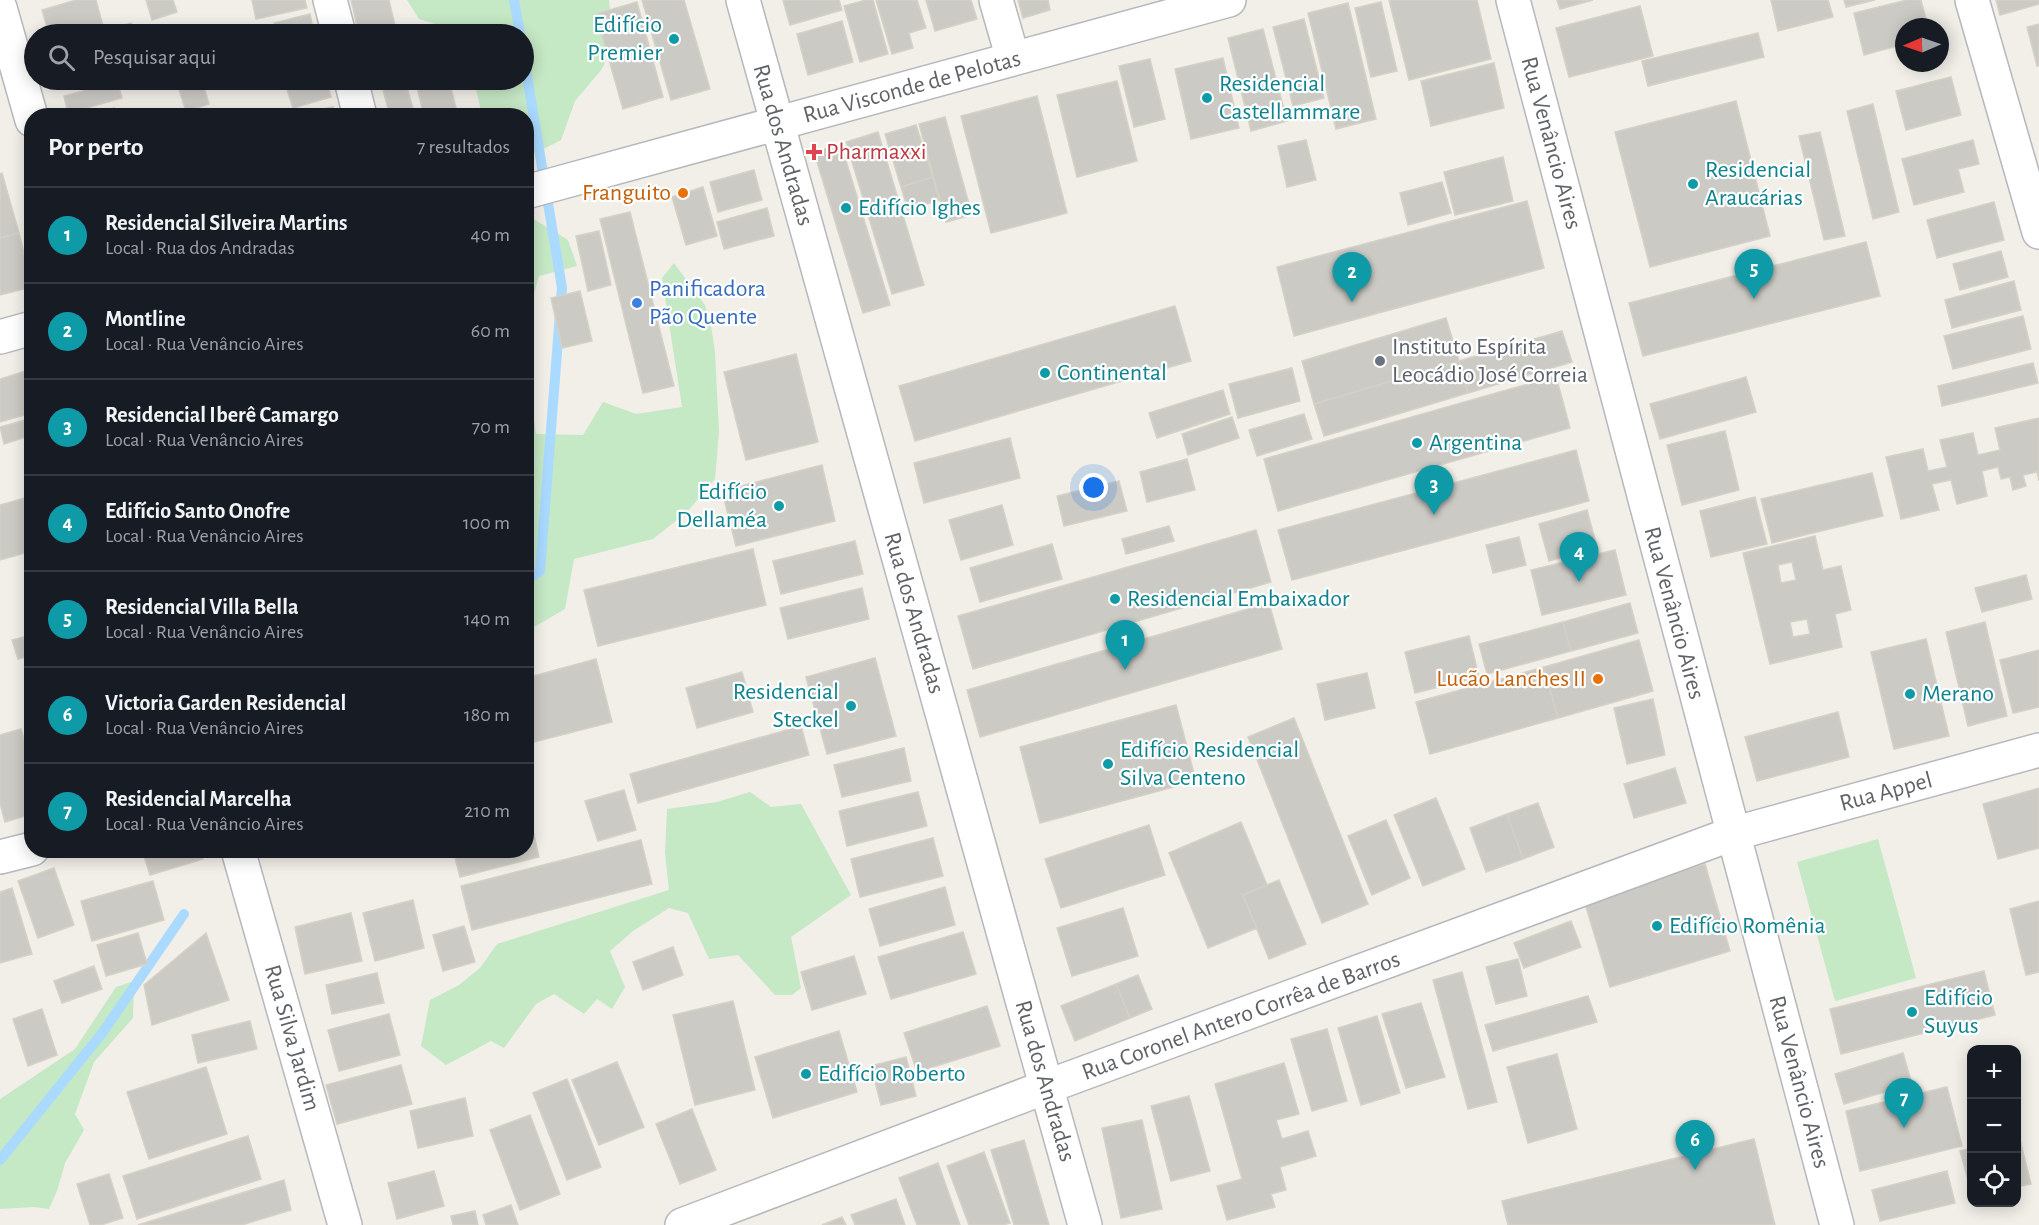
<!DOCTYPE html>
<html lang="pt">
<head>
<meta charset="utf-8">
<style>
	:root { --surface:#171b24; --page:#242831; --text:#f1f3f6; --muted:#9ea1a6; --line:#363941; --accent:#d93025 }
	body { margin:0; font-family:"Alegreya Sans",sans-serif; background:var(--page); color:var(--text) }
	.controls { position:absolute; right:18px; bottom:18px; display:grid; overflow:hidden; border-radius:12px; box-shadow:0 3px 15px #0003 }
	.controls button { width:54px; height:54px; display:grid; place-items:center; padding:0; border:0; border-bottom:2px solid var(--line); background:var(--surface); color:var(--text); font:30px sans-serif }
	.compass { position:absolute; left:1895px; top:18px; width:54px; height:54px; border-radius:50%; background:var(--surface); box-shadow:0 3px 15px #0003; rotate:268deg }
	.you { position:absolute; left:1094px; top:488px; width:21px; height:21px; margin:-15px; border:4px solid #fff; border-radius:50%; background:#1a73e8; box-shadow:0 0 0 9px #1a73e833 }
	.badge { display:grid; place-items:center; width:39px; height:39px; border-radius:50%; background:var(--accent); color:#fff; font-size:20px; font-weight:700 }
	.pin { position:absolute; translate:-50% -50px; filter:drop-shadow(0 2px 3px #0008) }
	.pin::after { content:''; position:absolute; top:32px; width:21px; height:18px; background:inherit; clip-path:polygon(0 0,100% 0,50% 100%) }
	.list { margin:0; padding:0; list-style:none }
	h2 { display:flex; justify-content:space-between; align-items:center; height:78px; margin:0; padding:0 24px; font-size:26px }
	h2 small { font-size:20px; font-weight:400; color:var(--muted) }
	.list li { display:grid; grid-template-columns:39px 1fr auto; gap:18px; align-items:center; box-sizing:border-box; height:96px; padding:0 24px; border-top:2px solid var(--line) }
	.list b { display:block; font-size:22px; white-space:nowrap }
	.list p { margin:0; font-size:20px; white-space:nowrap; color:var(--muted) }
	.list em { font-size:20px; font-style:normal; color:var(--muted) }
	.icon { flex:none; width:33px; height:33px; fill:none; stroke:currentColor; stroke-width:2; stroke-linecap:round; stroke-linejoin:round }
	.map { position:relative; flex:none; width:2039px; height:1225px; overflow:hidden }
	.search { position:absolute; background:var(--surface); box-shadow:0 3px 15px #0003; left:24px; top:24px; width:510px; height:66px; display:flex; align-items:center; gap:15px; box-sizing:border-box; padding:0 21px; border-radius:33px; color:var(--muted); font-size:22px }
	.panel { position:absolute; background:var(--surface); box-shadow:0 3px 15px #0003; left:24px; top:108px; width:510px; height:750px; border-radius:24px }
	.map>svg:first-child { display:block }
	.green { fill:#c5e8c5 }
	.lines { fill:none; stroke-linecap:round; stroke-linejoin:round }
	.stream { stroke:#aadaff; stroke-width:10 }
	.building { fill:#cccac5; stroke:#d6d1c6; stroke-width:1.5; fill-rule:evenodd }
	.minor-casing { stroke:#b5b8bc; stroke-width:36 }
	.minor { stroke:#fff; stroke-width:33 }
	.culture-dot { fill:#0f9aa8; stroke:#fff; stroke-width:2 }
	.health-dot { fill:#e0444e; stroke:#fff; stroke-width:2 }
	.food-dot { fill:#e8710a; stroke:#fff; stroke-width:2 }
	.shop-dot { fill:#3f7fe0; stroke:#fff; stroke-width:2 }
	.worship-dot { fill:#6b7280; stroke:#fff; stroke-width:2 }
	.labels { text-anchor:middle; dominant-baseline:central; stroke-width:4.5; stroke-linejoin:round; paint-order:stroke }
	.culture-label { font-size:24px; fill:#0d838f; stroke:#fff; text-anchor:start }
	.street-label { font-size:24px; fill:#5f6368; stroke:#fff }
	.health-label { font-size:24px; fill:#be3a42; stroke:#fff; text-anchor:start }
	.food-label { font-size:24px; fill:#c56008; stroke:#fff; text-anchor:end }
	.shop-label { font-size:24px; fill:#366cbe; stroke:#fff; text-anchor:start }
	.worship-label { font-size:24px; fill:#5b616d; stroke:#fff; text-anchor:start }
</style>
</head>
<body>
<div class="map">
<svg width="2039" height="1225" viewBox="0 0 2039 1225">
	<rect width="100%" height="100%" fill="#f1efe8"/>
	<path class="green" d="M407 0H609L613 44 602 69 575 101 561 140 536 153 527 152 526 116 482 115 474 80H524V34H451L445 27 419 19Z
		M532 218 568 240 577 266 539 276 527 319V222Z
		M674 263 705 305 711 326 715 352 719 432 715 479 687 512 653 539 574 559 565 609 527 631V366L536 434 583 435 603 402 636 414 682 407 662 278Z
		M750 792 771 807 801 804 851 895 791 937 801 988 792 995H775L738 955 709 959 688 913 669 908 633 931 610 951 625 987 612 1009 597 999 584 1014 554 994 536 1004 504 1048 491 1041 446 1065 421 1046 430 1000 459 985 480 968 497 944 669 890 665 853 667 809 717 802Z
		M1878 839 1916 978 1835 1001 1797 862Z
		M134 981 133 1018 94 1062 75 1114 84 1130 65 1163 57 1191 49 1209 34 1207 0 1209V1099L75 1049 116 987Z"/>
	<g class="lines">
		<path class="stream" d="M514 0 520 34
			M524 58 562 288 540 571 526 581
			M0 1160 103 1032 184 914"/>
	</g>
	<path class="building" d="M76 0H96L103 26 76 34H49L42 10Z
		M146 0H173L177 12 152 20Z
		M252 0H305L307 8 256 19Z
		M351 0H389L397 34H359Z
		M642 0H684L710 89 671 100Z
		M783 0H839L842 10 790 25Z
		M866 0H873L888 54 860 62 844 6Z
		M876 0H917L926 28 909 33 913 48 892 54Z
		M926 0H971L977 19 935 31Z
		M1018 0H1048L1050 10 1023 18Z
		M1389 0H1477L1491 59 1409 80Z
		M1557 0H1593L1560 9Z
		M1771 0H1828L1833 17 1778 31Z
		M1844 0H1875L1846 7Z
		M1907 0H1921L1928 27H1904V44L1864 55 1854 13Z
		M1996 0H2039V4L2000 15Z
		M637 2 663 97 623 109 596 14Z
		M1381 2 1397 71 1371 77 1355 8Z
		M1348 3 1376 119 1336 129 1308 13Z
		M1640 6 1653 56 1569 77 1556 28Z
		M310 14 314 34H277L274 23Z
		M1304 19 1324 98 1293 106 1273 27Z
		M842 21 853 62 808 75 797 34Z
		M131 23 134 34H94Z
		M2039 24V66H2037L2027 27Z
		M1263 29 1287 121 1251 131 1228 38Z
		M1758 33 1764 57 1648 86 1642 61Z
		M1223 58 1239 128 1191 139 1175 69Z
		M1150 59 1165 119 1134 127 1119 66Z
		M1494 63 1504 108 1431 126 1421 81Z
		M1951 77 1961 115 1906 130 1896 91Z
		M176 80H202L209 104 186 111Z
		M284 80H326L331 97 293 108Z
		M405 80 415 116H390L382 86Z
		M428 80H449L458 116H424L416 83Z
		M1117 81 1137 161 1077 177 1057 95Z
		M117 82 122 98 68 113 64 96Z
		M1037 96 1067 213 991 233 961 116Z
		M1736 101 1770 236 1650 267 1615 132Z
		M1873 104 1899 212 1873 219 1847 111Z
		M333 107 335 116 296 115Z
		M114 108 116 116H88Z
		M945 117 972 215 946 222 919 124Z
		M916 125 933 177 901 187 885 134Z
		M878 132 924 285 892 294 846 142Z
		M1820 132 1845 236 1824 240 1799 136Z
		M1306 140 1316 180 1287 187 1278 146Z
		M1973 140 1979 164 1958 169 1964 192 1914 205 1902 159Z
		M841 144 890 305 863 313 814 152Z
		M1503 157 1513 201 1455 215 1444 172Z
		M754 170 762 200 718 212 710 182Z
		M2 173 19 233 0 238V174Z
		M933 177 939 200 908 210 901 187Z
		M1442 182 1451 213 1408 225 1400 193Z
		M703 187 717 236 686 245 672 197Z
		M1527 201 1544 268 1294 336 1277 267Z
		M1994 202 2004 240 1937 258 1927 220Z
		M767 208 774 236 724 249 717 222Z
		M630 212 674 386 643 393 600 219Z
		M599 231 611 285 588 291 576 236Z
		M19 233 32 287 0 295V238Z
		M1866 242 1880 296 1643 356 1629 303Z
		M2001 251 2008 277 1960 290 1953 264Z
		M2014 281 2021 310 1952 328 1945 300Z
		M580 291 592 341 562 348 551 298Z
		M1175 306 1191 361 915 441 899 386Z
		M2023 316 2031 349 1953 369 1944 336Z
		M1446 318 1459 361 1314 404 1302 361Z
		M1562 331 1572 362 1468 393 1459 361Z
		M796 354 818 442 746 460 724 372Z
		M1459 361 1468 393 1324 436 1314 404Z
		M2033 363 2038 383 1942 406 1938 386Z
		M1292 368 1300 401 1238 418 1229 384Z
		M32 369V413L0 422V379Z
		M1556 376 1570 428 1278 511 1264 459Z
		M1746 377 1756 412 1660 439 1650 404Z
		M1223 390 1230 414 1157 438 1149 413Z
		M1304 414 1312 439 1257 456 1249 430Z
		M1232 417 1239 438 1188 455 1182 434Z
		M32 418V435L4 444 0 427Z
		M2039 418V481L2037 472 2023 475 2026 486 2013 490 2010 477 2001 479 1998 467 1982 471 1987 496 1957 504 1951 480 1932 484 1939 510 1901 519 1886 457 1923 449 1928 471 1947 467 1940 440 1973 433 1978 455 2000 450 1995 428Z
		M1725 431 1739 490 1682 505 1667 445Z
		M1010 438 1020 478 924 503 914 463Z
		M1576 450 1589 501 1292 580 1278 530Z
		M1187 459 1195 490 1147 502 1140 472Z
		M822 465 835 521 736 546 722 491Z
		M1872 473 1883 516 1772 543 1761 499Z
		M1119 481 1127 511 1064 526 1057 496Z
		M32 496V551L0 560V505Z
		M1755 497 1767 544 1711 557 1700 511Z
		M1002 505 1013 545 961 560 949 520Z
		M1587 510 1597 547 1549 561 1539 524Z
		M1169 526 1174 541 1126 554 1122 539Z
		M1256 530 1271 582 973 669 958 616Z
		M1815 536 1823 570 1841 566 1851 610 1835 614 1842 647 1770 664 1743 553ZM1792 562 1796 580 1781 583 1778 565ZM1807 619 1810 634 1793 637 1790 622Z
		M1519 537 1526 565 1493 573 1486 545Z
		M855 541 863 574 781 594 773 561Z
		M1052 544 1062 579 980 602 970 568Z
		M753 549 766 605 598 646 584 590Z
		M1615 550 1626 595 1542 615 1531 570Z
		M2026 575 2032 599 1982 612 1975 588Z
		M862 588 869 619 788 639 780 608Z
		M1269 603 1282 649 980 737 967 690Z
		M1630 603 1638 633 1571 651 1563 622Z
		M1563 622 1571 651 1487 674 1479 644Z
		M1985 622 2007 716 1968 726 1946 632Z
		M32 635V655L18 659 12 640Z
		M1469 636 1479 677 1415 693 1405 652Z
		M1926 639 1949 736 1894 749 1871 652Z
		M1639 640 1653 691 1558 718 1544 667Z
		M2039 650V707L2013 713 2000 660Z
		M875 658 896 736 827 754 806 677Z
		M596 659 612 722 526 744V678Z
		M1544 667 1558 718 1430 754 1416 702Z
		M742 672 753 712 697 728 686 688Z
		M1367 673 1375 708 1325 720 1317 684Z
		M1653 699 1665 755 1627 764 1614 708Z
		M1176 705 1196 781 1040 823 1020 747Z
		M1838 712 1849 757 1757 781 1745 737Z
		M1294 718 1368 904 1322 923 1248 737Z
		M801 726 809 755 638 803 630 774Z
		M21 729 32 767V814L5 822 0 803V735Z
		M904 748 911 781 842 797 834 765Z
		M1675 768 1686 803 1634 818 1624 784Z
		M2039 788V848L1998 859 1983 804Z
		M624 790 636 830 598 841 585 801Z
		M918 792 927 826 847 846 839 811Z
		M1436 798 1465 869 1423 886 1394 815Z
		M1538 803 1554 847 1523 859 1507 814Z
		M529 813 539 857 460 877 453 850H526V814Z
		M1507 814 1523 859 1486 872 1470 828Z
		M1386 820 1410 878 1372 895 1348 836Z
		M1241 822 1267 885 1243 895 1257 928 1208 948 1169 853Z
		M1149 825 1165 875 1061 908 1045 859Z
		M933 838 943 876 860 897 851 859Z
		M641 840 652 884 472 930 461 886Z
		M142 850H201L203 859 150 875Z
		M1705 864 1730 951 1610 987 1584 900Z
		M54 868 74 925 38 938 18 881Z
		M1279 880 1306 944 1269 959 1243 895Z
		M153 881 164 920 92 941 81 901Z
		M945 887 955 925 880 946 869 909Z
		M12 888 32 954 0 963V892Z
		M413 900 424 948 375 961 363 913Z
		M2039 901V972L2026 975 2010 909Z
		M1123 908 1138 956 1072 976 1057 928Z
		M351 913 362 961 305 974 295 927Z
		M1571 921 1581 947 1524 968 1514 943Z
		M464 926 475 962 443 971 433 935Z
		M963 932 976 974 891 999 878 957Z
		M138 933 147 964 106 976 97 945Z
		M206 933 229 1000 152 1025 144 985Z
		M673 947 683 975 643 990 633 962Z
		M854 956 866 994 812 1010 801 972Z
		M1518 959 1527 996 1496 1004 1486 967Z
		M94 966 102 989 62 1003 54 981Z
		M1984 971 1995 1015 1841 1054 1830 1009Z
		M1462 972 1497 1102 1468 1109 1433 980Z
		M377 973 384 1003 332 1014 326 985Z
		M1138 975 1152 1009 1130 1018 1116 984Z
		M1116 984 1130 1018 1075 1041 1061 1006Z
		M1588 996 1597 1022 1493 1051 1485 1025Z
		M733 1001 755 1090 695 1105 673 1015Z
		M1421 1003 1445 1077 1406 1088 1382 1014Z
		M987 1006 1000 1046 917 1072 904 1033Z
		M42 1009 57 1055 28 1066 13 1019Z
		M389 1014 400 1055 339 1071 328 1030Z
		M1377 1016 1400 1093 1361 1105 1338 1028Z
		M250 1021 257 1049 198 1063 192 1035Z
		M1327 1029 1347 1101 1312 1111 1291 1039Z
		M839 1031 857 1092 773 1118 755 1057Z
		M1903 1053 1912 1084 1844 1104 1835 1074Z
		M1557 1054 1577 1129 1528 1143 1507 1067Z
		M906 1057 916 1096 881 1105 871 1066Z
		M617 1062 644 1127 599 1145 572 1080Z
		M1284 1063 1299 1114 1276 1120 1282 1139 1308 1131 1316 1156 1280 1167 1286 1190 1271 1194 1275 1207 1227 1220 1217 1186 1242 1179 1215 1084Z
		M401 1065 412 1104 337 1124 326 1085Z
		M206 1067 227 1134 149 1159 127 1092Z
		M567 1079 601 1167 567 1180 533 1093Z
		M1947 1087 1962 1146 1860 1171 1846 1111Z
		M1189 1096 1210 1171 1171 1181 1151 1106Z
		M465 1098 473 1136 418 1148 410 1111Z
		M692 1109 716 1170 680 1184 656 1124Z
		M530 1115 560 1194 520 1210 490 1130Z
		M1142 1120 1162 1209 1121 1218 1102 1128Z
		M248 1136 261 1179 137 1219 123 1176Z
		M2019 1136 2031 1184 2016 1187V1137Z
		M1754 1139 1775 1225H1508L1502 1201Z
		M1024 1140 1049 1225H1014L991 1150Z
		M1972 1148V1194L1960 1151Z
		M984 1152 1010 1223 1003 1225H969L947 1166Z
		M938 1163 960 1225H917L899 1178Z
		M434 1171 444 1206 397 1219 388 1183Z
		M1947 1171 1955 1203 1880 1221 1872 1190Z
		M109 1174 123 1218 101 1225H90L77 1184Z
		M284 1180 291 1210 242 1225H138Z
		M896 1199 905 1225H855L851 1215Z
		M511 1205 518 1225H486L483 1215Z
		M475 1211 478 1225H453L451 1216Z
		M842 1217 846 1225H822Z"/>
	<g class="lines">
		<g class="minor-casing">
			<path id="minor" d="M330 0 339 34
				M743 0 1085 1225
				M996 0 1013 59
				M1513 0 1837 1225
				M1972 0 2039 232
				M0 8 32 120
				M351 80 360 116
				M526 192 1229 0
				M0 337 32 328
				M238 850 345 1225
				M0 857 32 849
				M682 1225 1046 1087 1732 834 2039 750"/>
		</g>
		<use href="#minor" class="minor"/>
	</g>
	<g class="culture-dot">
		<circle cx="674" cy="39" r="6"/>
		<circle cx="1207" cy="98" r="6"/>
		<circle cx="1693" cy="184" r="6"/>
		<circle cx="846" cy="208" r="6"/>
		<circle cx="1045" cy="373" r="6"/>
		<circle cx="1417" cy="443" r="6"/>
		<circle cx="779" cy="506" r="6"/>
		<circle cx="1115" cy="599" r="6"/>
		<circle cx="1910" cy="694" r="6"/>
		<circle cx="851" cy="706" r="6"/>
		<circle cx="1108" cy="764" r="6"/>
		<circle cx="1657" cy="926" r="6"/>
		<circle cx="1912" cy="1012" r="6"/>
		<circle cx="806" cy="1074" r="6"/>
	</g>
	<path class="health-dot" d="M811 143h6v6h6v6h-6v6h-6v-6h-6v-6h6z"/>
	<g class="food-dot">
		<circle cx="683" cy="193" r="6"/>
		<circle cx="1598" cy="679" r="6"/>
	</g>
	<circle class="shop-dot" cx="637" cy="303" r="6"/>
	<circle class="worship-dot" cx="1380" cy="361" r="6"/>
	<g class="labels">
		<g class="culture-label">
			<text x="662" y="25" text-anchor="end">Edifício<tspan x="662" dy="28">Premier</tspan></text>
			<text x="1219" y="84">Residencial<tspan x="1219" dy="28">Castellammare</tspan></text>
			<text x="1705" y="170">Residencial<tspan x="1705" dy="28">Araucárias</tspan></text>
			<text x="858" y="208">Edifício Ighes</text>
			<text x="1057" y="373">Continental</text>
			<text x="1429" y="443">Argentina</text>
			<text x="767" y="492" text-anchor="end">Edifício<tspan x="767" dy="28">Dellaméa</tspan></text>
			<text x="1127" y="599">Residencial Embaixador</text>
			<text x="839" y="692" text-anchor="end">Residencial<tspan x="839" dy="28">Steckel</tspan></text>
			<text x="1922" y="694">Merano</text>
			<text x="1120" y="750">Edifício Residencial<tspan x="1120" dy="28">Silva Centeno</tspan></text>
			<text x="1669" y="926">Edifício Romênia</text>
			<text x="1924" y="998">Edifício<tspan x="1924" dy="28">Suyus</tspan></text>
			<text x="818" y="1074">Edifício Roberto</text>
		</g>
		<g class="street-label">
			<text transform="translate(912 87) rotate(-15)">Rua Visconde de Pelotas</text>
			<text transform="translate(1551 143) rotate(75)">Rua Venâncio Aires</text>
			<text transform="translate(783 145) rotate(74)">Rua dos Andradas</text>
			<text transform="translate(914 613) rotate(74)">Rua dos Andradas</text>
			<text transform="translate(1674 613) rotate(75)">Rua Venâncio Aires</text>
			<text transform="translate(1886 792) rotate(-15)">Rua Appel</text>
			<text transform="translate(1241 1016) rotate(-20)">Rua Coronel Antero Corrêa de Barros</text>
			<text transform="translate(292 1038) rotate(74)">Rua Silva Jardim</text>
			<text transform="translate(1045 1081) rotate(74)">Rua dos Andradas</text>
			<text transform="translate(1799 1082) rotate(75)">Rua Venâncio Aires</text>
		</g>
		<g class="health-label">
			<text x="826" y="152">Pharmaxxi</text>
		</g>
		<g class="food-label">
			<text x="671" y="193">Franguito</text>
			<text x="1586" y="679">Lucão Lanches II</text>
		</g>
		<g class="shop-label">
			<text x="649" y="289">Panificadora<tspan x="649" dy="28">Pão Quente</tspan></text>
		</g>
		<g class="worship-label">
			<text x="1392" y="347">Instituto Espírita<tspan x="1392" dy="28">Leocádio José Correia</tspan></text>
		</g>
	</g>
</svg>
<div class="controls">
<button>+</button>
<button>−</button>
<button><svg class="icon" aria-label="locate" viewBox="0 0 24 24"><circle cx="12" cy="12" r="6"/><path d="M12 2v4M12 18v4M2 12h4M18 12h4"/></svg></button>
</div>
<svg class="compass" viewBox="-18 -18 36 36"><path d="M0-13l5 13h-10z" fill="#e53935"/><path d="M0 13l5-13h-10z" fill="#9ea1a6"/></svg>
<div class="you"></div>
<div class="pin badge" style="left:1125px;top:670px;background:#0f9aa8">1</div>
<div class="pin badge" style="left:1352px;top:302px;background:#0f9aa8">2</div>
<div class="pin badge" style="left:1434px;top:515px;background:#0f9aa8">3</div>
<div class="pin badge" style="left:1579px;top:582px;background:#0f9aa8">4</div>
<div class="pin badge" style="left:1754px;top:299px;background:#0f9aa8">5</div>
<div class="pin badge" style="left:1695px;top:1170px;background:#0f9aa8">6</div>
<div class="pin badge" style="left:1904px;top:1128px;background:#0f9aa8">7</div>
<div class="search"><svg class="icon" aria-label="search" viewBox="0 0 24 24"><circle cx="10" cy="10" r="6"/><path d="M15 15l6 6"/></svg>Pesquisar aqui</div>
<section class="panel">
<h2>Por perto<small>7 resultados</small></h2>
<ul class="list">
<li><span class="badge" style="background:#0f9aa8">1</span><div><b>Residencial Silveira Martins</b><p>Local · Rua dos Andradas</p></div><em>40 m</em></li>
<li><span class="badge" style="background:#0f9aa8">2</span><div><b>Montline</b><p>Local · Rua Venâncio Aires</p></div><em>60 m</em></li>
<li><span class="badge" style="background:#0f9aa8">3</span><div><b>Residencial Iberê Camargo</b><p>Local · Rua Venâncio Aires</p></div><em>70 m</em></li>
<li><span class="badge" style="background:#0f9aa8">4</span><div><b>Edifício Santo Onofre</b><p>Local · Rua Venâncio Aires</p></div><em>100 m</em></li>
<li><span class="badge" style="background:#0f9aa8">5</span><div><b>Residencial Villa Bella</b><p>Local · Rua Venâncio Aires</p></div><em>140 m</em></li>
<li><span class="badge" style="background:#0f9aa8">6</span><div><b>Victoria Garden Residencial</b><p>Local · Rua Venâncio Aires</p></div><em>180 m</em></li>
<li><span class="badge" style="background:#0f9aa8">7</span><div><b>Residencial Marcelha</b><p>Local · Rua Venâncio Aires</p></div><em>210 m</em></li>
</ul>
</section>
</div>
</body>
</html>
